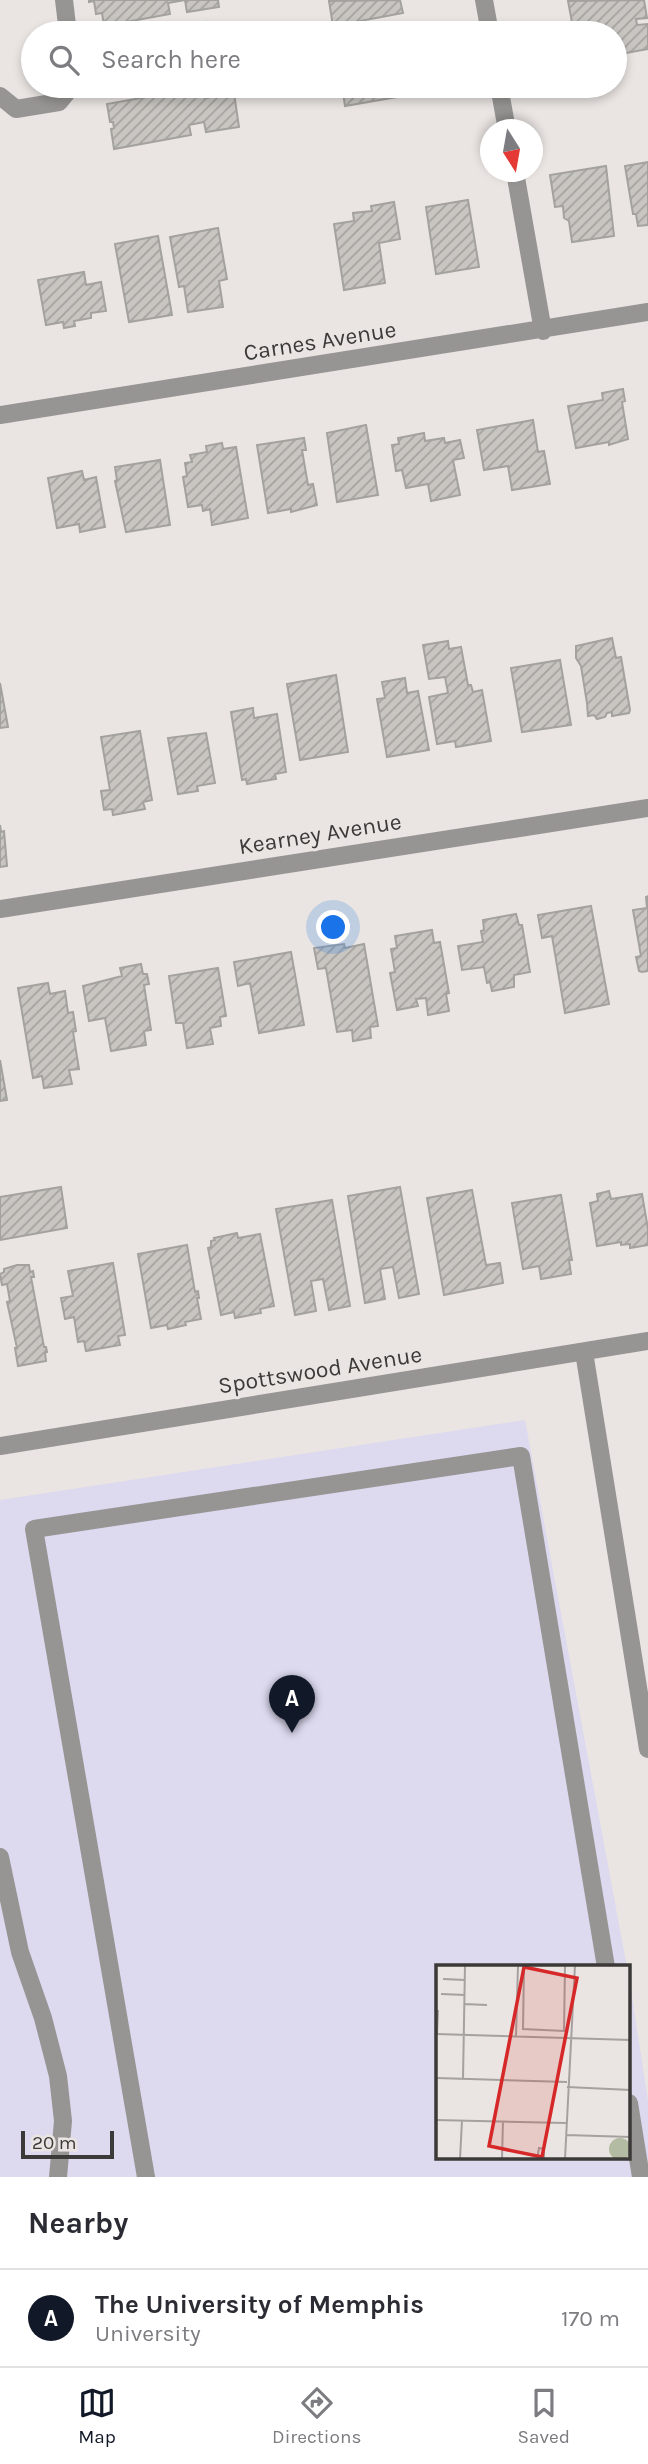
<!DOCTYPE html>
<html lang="en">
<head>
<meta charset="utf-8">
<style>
	:root { --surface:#fff; --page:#f7f7f7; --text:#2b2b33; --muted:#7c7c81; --line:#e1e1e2; --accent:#111827 }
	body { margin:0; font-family:Karla,sans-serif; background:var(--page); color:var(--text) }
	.compass { position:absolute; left:480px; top:119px; width:63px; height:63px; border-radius:50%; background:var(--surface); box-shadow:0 4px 10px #0003; rotate:169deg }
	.scale { position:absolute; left:21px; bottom:18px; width:93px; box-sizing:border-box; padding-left:7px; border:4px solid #3c3a39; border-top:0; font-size:19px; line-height:24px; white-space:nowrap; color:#3c3a39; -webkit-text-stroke:5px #eae5e2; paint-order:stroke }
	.you { position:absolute; left:334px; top:928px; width:24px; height:24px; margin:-18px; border:5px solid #fff; border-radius:50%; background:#1a73e8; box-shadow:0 0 0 10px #1a73e833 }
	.badge { display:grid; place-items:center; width:46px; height:46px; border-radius:50%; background:var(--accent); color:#fff; font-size:23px; font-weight:700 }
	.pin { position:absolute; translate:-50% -58px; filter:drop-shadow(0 2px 4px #0008) }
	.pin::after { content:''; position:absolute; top:37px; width:24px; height:21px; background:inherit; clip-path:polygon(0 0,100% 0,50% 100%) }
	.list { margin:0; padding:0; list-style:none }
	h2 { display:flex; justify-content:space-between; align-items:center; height:91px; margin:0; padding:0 28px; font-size:30px }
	h2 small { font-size:23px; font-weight:400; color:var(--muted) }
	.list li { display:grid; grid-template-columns:46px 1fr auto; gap:21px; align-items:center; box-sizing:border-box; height:98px; padding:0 28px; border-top:2px solid var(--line) }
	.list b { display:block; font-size:26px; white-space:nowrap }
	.list p { margin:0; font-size:23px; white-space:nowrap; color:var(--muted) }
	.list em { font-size:23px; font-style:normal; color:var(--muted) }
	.icon { flex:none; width:38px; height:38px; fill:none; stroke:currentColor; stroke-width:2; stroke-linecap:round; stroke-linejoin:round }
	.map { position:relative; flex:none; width:648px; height:2177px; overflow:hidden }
	.search { position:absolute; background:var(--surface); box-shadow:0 4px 10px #0003; left:21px; right:21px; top:21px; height:77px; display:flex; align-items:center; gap:18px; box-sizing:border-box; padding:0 24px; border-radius:38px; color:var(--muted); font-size:26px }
	.sheet { height:189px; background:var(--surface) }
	nav { display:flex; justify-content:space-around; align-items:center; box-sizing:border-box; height:98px; border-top:2px solid var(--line); background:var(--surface); font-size:19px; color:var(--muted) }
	nav a { display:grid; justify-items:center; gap:4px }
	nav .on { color:var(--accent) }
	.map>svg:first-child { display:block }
	.education { fill:#ddd9ef }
	.building { fill:url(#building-hatch); stroke:#a4a29e; stroke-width:2 }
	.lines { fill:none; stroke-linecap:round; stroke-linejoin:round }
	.minor { stroke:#979594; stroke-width:18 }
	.labels { text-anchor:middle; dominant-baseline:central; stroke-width:6; stroke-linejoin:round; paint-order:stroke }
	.street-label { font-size:23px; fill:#3c3a39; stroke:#eae5e2 }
	.inset-road { fill:none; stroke:#a4a19e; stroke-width:2 }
	.view { fill:#d62828; fill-opacity:0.15; stroke:#d62828; stroke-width:3.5 }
	.inset-edge { fill:none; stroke:#3c3a39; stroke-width:3.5 }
</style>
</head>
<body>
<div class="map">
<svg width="648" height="2177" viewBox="0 0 648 2177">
	<defs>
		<pattern id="building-hatch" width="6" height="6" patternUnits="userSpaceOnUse" patternTransform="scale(1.75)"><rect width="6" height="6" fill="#c9c6c2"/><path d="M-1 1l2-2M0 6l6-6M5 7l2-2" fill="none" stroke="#a4a29f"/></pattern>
	</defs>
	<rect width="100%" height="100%" fill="#eae5e2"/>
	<path class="education" d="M525 1420 627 1967H438V2158H629V1977L648 2101V2177H0V1500Z"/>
	<path class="building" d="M89 0H218L219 7 187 12 185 0 168 3 170 14 104 26 102 13 96 14 94 1 89 2Z
		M400 0 403 13 333 26 329 1Z
		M644 0 647 18 636 19 637 25 648 24V49L615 55V33H574L568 1Z
		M207 22 209 33H102L146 26 147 32Z
		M342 86H414L415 94 345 106Z
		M203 87 205 98 234 93 239 127 206 132 204 122 189 125 191 135 114 149 111 129 114 128 113 122H110L107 104Z
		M648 162V225L638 226 636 214H633L625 166Z
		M606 166 614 236 572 242 569 221 564 218 563 206 555 207 550 175Z
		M468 200 479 267 436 274 426 207Z
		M394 202 400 239 379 243 385 283 344 290 334 224 354 221 353 213 372 211 371 206Z
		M218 228 227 279 219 281 223 307 188 312 184 286 179 287 170 237Z
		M158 236 172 315 129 322 115 244Z
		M84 272 86 285 101 282 106 311 91 313V318L74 321 75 326 64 328 63 322 46 325 38 280Z
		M623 389 625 401 622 402 628 439 609 445V442L576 448 568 406 603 400 602 393Z
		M533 420 538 452 544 451 550 484 512 490 508 466 484 470 477 430Z
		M366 425 378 495 337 502 327 433Z
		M424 433 425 441 444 438 445 443 460 440 464 458 453 460 460 495 431 501 428 484 406 488 402 470 396 471 392 445 399 444 398 438Z
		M304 438 306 450H302L308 485 313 484 317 505 291 512V509L268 513 257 445Z
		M222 443 223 449 236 447 248 518 212 525 210 509 203 511 202 505 188 507 183 477 187 476 185 463 192 462 190 455 207 452 206 446Z
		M160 460 170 525 126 532 115 481 117 480 115 467Z
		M82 471 84 480 96 477 105 527 80 532 79 524 57 528 48 478Z
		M612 638 616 658 621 657 630 710 629 713 612 716V712L607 713 605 717 597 719 594 715 588 716 587 703 581 666 576 658V646Z
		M448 641 449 649 461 647 468 685H471L473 692 482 690 491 741 456 747 455 741 437 744 429 697 448 693 445 677 429 679 423 645Z
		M560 660 571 725 522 732 511 668Z
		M336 675 348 752 300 760 287 684Z
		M405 678 407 693 418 691 429 750 387 757 377 699 385 698 382 682Z
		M0 683 8 727 0 728Z
		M253 708 254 718 277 714 286 772 275 774 276 779 247 784 246 779 242 780 231 712Z
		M140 731 152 800 143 802 145 809 113 815 112 809 104 810 101 791 110 790 101 737Z
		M206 733 215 783 197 786 198 791 178 794 168 738Z
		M0 825 1 832 4 831 7 866 0 867Z
		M648 896V971L642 972 639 971 636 957 641 956 633 910 647 908 646 897Z
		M591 906 609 1004 565 1013 552 936 542 938 538 915Z
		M516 914 519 925H522L530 972 514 975V987L492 991 490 982 487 983 484 967 462 970 458 946 483 942 481 931 484 930 483 920Z
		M432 930 434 943 440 942 449 993 446 994 449 1011 428 1015 426 998 416 999 418 1006 397 1010 390 973 395 972 391 949 397 948 395 936Z
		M344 944 345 948 364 944 378 1026 370 1027 371 1038 353 1041 352 1030 337 1032 326 968 318 969 314 948Z
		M291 952 304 1025 259 1033 250 983 238 986 234 962Z
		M141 964 143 974H147L149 984 144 985 151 1030 144 1031 146 1045 111 1051 105 1018 89 1021 83 986 122 976 120 968Z
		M218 968 226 1016 220 1017 221 1026 210 1028 213 1044 187 1048 183 1023H176L169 976Z
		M48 983 50 994 65 991 68 1013 73 1012 76 1031 73 1032 79 1069 69 1070 72 1084 44 1088 42 1076 33 1078 18 988Z
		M0 1060 7 1100 0 1101Z
		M61 1187 67 1228 0 1240V1197Z
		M400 1187 419 1294 399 1298 393 1267 380 1269 385 1299 365 1303 348 1196Z
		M472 1190 486 1265 500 1263 503 1283 444 1295 427 1198Z
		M609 1191 611 1199 642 1194 648 1229V1245L630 1248V1244L621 1245V1242L597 1246 590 1203 598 1201 597 1194Z
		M561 1195 572 1260H569L571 1274 541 1279 539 1266 523 1269 512 1203Z
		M332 1200 350 1306 329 1310 323 1279 311 1281 316 1311 295 1315 276 1209Z
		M237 1233 238 1238 260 1234 274 1306 260 1309 261 1313 235 1318 234 1312 221 1315 208 1248 211 1247V1241L215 1240 214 1238Z
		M187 1245 195 1292 198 1291 199 1298H197L201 1319 185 1322 186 1325 168 1329 167 1325 151 1328 138 1254Z
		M113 1263 125 1335 118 1336 120 1345 86 1351 84 1341 78 1342 74 1317 65 1319 61 1298 73 1296 68 1271Z
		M17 1265H29L30 1272 33 1271 34 1277H31L44 1347H46L47 1352 45 1353 46 1361 18 1366 15 1348H17L7 1302 10 1301 7 1284 2 1285 0 1274 4 1272V1269Z"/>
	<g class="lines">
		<path class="minor" d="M64 0 68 33
			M484 0 490 33
			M499 86 507 130
			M0 96 16 109 59 102 72 86
			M515 172 543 331
			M0 415 648 312
			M0 909 648 808
			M584 1352 648 1749
			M0 1446 648 1341
			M0 1857 20 1952 43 2018 58 2076 63 2121 58 2177
			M629 2103 641 2177
			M146 2177 34 1529 521 1456 606 1967"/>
	</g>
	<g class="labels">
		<g class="street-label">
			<text transform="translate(320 341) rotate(-9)">Carnes Avenue</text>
			<text transform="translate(320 834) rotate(-9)">Kearney Avenue</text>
			<text transform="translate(320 1370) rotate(-9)">Spottswood Avenue</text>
		</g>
	</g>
	<g transform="translate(436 1965)">
		<rect width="194" height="194" fill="#eae5e2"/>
		<path d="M173 184a11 11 0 1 1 22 0a11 11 0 1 1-22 0Z" fill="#b3bba2"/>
		<path class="inset-road" d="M88 0 87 64 128 66 129 0M7 14 29 15M5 29 29 30M28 39 51 40M0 69 195 75M1 69 2 45M80 71 82 0M0 113 131 117M27 114 29 0M131 122 195 125M0 155 130 158M130 170 195 172M24 194 26 155M66 194 67 156M101 194 103 183 108 184V194M129 194 139 0"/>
		<path class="view" d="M88 2 141 13 106 192 53 181Z"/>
		<rect width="194" height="194" class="inset-edge"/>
	</g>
</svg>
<svg class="compass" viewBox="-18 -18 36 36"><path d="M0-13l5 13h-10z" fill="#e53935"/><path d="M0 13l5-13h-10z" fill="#7c7c81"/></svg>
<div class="scale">20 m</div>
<div class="you"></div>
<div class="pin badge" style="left:292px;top:1733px">A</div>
<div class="search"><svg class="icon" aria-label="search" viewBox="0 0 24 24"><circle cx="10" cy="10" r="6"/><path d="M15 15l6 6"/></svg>Search here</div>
</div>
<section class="sheet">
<h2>Nearby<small></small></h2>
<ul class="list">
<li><span class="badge">A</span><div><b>The University of Memphis</b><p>University</p></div><em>170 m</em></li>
</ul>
</section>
<nav>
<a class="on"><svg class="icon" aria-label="map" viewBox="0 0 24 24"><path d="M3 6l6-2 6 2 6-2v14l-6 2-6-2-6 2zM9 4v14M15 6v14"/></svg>Map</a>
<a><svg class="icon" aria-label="directions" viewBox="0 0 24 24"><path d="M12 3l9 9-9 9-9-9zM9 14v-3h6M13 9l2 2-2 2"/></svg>Directions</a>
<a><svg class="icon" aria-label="saved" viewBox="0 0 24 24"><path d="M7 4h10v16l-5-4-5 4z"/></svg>Saved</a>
</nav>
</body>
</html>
